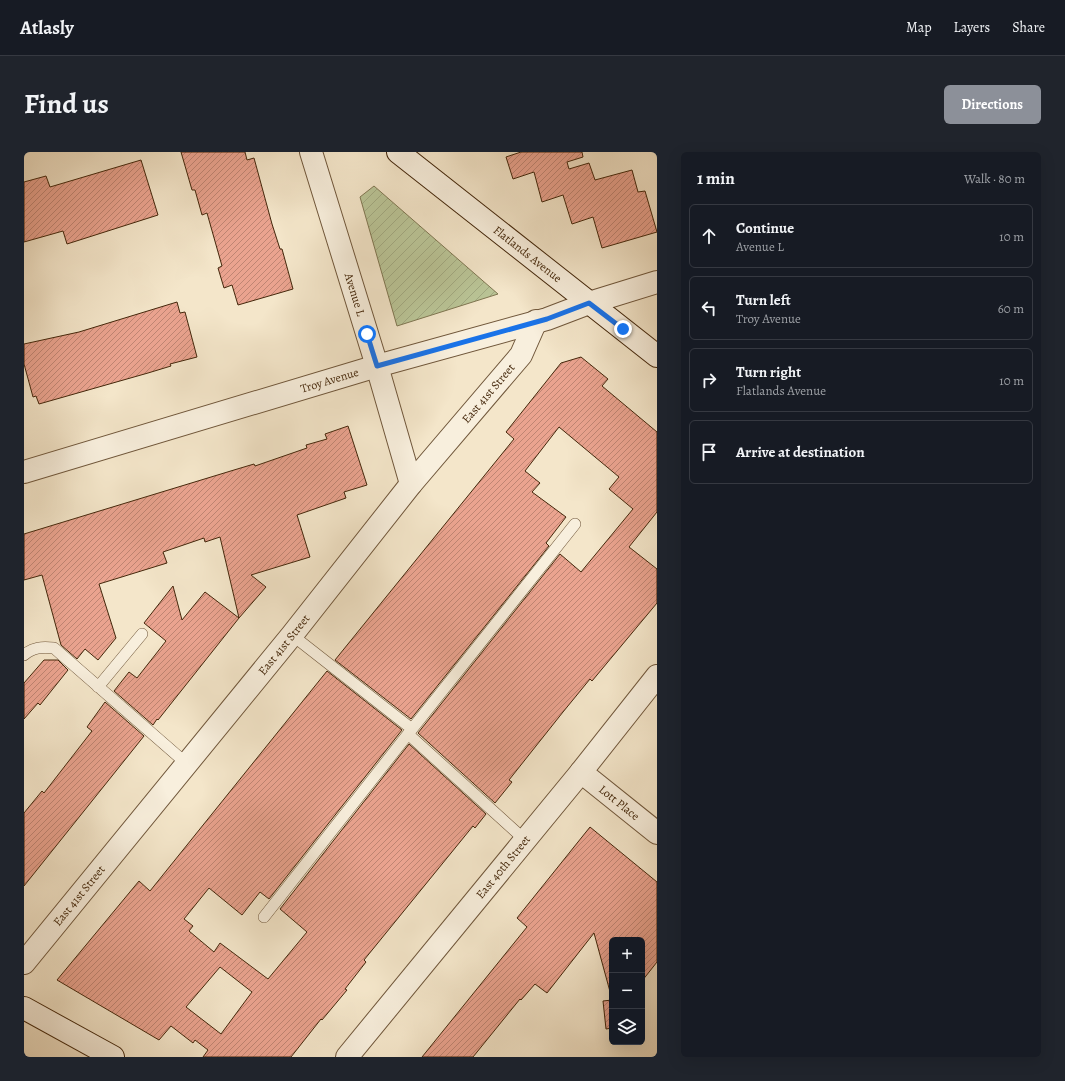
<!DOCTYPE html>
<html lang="en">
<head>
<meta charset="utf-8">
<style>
	:root { --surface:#171b24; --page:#20242c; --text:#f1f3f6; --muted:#9ea1a6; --line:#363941; --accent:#8c9099 }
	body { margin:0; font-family:Alegreya,serif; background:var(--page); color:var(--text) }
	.controls { position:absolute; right:12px; bottom:12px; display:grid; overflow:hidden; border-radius:6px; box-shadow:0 4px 16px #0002 }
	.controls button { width:36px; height:36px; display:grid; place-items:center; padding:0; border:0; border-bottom:1px solid var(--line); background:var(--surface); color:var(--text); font:20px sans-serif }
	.stop { position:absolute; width:12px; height:12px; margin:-9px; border:3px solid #1a73e8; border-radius:50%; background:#fff }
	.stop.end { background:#1a73e8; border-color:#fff; box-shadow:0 1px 4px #0008 }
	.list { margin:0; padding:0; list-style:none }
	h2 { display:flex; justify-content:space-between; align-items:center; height:52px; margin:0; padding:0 16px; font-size:17px }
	h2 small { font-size:13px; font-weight:400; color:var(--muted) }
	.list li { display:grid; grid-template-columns:26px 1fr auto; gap:12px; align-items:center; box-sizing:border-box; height:64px; margin:0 8px 8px; padding:0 8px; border:1px solid var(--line); border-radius:6px }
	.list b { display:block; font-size:15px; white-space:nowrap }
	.list p { margin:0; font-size:13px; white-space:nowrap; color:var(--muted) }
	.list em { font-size:13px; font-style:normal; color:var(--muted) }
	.icon { flex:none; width:22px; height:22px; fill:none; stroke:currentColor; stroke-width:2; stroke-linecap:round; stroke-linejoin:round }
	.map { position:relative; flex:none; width:633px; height:905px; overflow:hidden; border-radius:6px }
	header { display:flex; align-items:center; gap:24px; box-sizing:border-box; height:56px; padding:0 20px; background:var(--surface); border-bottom:1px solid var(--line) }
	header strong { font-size:19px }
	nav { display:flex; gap:22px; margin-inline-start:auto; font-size:14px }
	.intro { display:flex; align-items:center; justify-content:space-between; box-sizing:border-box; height:96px; padding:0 24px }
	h1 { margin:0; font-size:28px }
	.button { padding:10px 18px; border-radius:6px; background:var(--accent); color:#fff; font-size:14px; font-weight:700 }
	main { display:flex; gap:24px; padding:0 24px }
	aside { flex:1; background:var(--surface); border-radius:6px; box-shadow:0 4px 16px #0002 }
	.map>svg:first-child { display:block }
	.garden { fill:url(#garden-furrows); stroke:#7f7651 }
	.building { fill:url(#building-hatch); stroke:#44270b; fill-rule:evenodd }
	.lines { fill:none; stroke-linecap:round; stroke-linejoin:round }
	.lane-casing { stroke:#70573b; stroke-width:12 }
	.street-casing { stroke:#70573b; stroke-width:24 }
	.secondary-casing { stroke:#44270b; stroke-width:24 }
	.lane { stroke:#f8efdd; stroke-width:11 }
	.street { stroke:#f8efdd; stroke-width:22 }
	.secondary { stroke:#f8efdd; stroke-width:22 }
	.route { stroke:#1a73e8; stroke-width:5 }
	.labels { text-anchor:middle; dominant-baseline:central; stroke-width:4; stroke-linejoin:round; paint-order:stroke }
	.street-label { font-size:12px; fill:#44270b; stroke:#f8efdd }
</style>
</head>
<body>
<header>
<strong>Atlasly</strong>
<nav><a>Map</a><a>Layers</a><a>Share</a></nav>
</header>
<div class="intro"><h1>Find us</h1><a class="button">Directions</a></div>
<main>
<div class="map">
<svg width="633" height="905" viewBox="0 0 633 905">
	<defs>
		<pattern id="garden-furrows" width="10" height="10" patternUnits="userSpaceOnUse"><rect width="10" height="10" fill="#bac597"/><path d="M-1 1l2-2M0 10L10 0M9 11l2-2" fill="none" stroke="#a1a981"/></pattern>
		<pattern id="building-hatch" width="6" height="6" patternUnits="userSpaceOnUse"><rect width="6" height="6" fill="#eaa38f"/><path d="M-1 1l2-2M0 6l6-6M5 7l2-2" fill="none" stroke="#bf8573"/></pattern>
	</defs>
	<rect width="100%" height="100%" fill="#f4e6ca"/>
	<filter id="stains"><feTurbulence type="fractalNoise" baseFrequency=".005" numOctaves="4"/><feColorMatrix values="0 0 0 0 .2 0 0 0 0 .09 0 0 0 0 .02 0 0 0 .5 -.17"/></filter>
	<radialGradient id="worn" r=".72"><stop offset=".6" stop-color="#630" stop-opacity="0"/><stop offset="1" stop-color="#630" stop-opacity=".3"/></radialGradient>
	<path class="garden" d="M350 34 474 142 373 174 336 45Z"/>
	<path class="building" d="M157 0H221L223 8 230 6 248 72 256 97H258L269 137 214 153 208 133 200 136 194 116 198 114 183 61 178 63 171 38H168Z
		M497 0H558L559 5 543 10 545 17 565 11 571 28 608 18 614 40 621 39 633 80 578 96 569 65 548 72 539 43 518 50 510 20 489 27 482 5Z
		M117 8 134 63 43 92 39 79 0 90V30L22 24 26 35Z
		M153 150 156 161 161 160 173 205 146 212 147 214 124 221 15 252 12 244 9 245 0 212V192L55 180Z
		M557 205 584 227 578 234 633 280V360L605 395 633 417V451L568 529 566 527 539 560 485 628 488 630 471 651 394 581 536 402 557 420 609 357 585 337 595 325 535 275 501 319 516 331 508 340 542 365 522 391 525 394 387 567 311 508 490 287 482 280 537 211Z
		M324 274 343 333 320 340 322 346 273 363 286 405 227 423 242 435 215 466 196 385 181 390 180 386 139 400 143 411 75 432 92 486 74 508 61 497 53 507 37 493 18 423 0 428V382L210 318 230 312 231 314 283 296 282 293 303 287 301 282Z
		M149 434 158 468 181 440 215 466 134 568 133 567 129 573 90 539 105 520 113 526 142 489 120 471Z
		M20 508H34L44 518 16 553 14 551 0 567V531Z
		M303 519 378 578 245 747 236 740 218 763 185 736 160 767 169 774 165 779 190 800 196 791 244 827 283 780 256 757 385 592 462 662 451 676 449 674 340 808 342 810 321 837 323 838 298 868 297 867 267 905H179L184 898 171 888 169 891 147 874 135 888 33 828 115 729 126 739ZM196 815 228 840 197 882 162 855Z
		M81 550 120 584 0 734V661L18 639 20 641 68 579 63 575Z
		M566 675 633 730V810L618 829V788H588V847L570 781 523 841 511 832 497 848 496 847 449 905H398L503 775 493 766Z
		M588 848V876L582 877 579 849Z"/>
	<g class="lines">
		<g class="lane-casing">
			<path id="lane" d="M268 483 388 577 551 372
				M0 503C9 495 18 495 30 496L163 612
				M74 535 118 482
				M384 582 501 688
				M240 765 388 577"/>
		</g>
		<g class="street-casing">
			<g id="street">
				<path id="s1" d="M287 0 353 214 387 332"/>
				<path id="s2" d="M0 320 353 214 523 167 565 151 633 130"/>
				<path id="s3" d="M557 620 633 681"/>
				<path id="s4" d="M0 811 268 483 387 332 497 203 512 169"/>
				<path id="s5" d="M323 905 557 620 633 524"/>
			</g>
		</g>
		<g class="secondary-casing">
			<g id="secondary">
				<path id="s6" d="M374 0 633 204"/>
				<path d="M0 856 89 905"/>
			</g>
		</g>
		<use href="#lane" class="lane"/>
		<use href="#street" class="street"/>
		<use href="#secondary" class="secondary"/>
	</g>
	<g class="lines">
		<path class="route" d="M343 182 353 214 523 167 565 151 599 177"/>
	</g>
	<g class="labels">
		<g class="street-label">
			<text stroke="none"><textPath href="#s6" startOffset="165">Flatlands Avenue</textPath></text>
			<text stroke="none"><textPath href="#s1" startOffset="149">Avenue L</textPath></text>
			<text stroke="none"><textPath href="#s2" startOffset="319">Troy Avenue</textPath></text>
			<text stroke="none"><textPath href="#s4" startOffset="735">East 41st Street</textPath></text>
			<text stroke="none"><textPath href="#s4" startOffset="411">East 41st Street</textPath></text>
			<text stroke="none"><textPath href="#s3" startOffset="49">Lott Place</textPath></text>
			<text stroke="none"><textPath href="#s5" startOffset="246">East 40th Street</textPath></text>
			<text stroke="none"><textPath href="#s4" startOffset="87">East 41st Street</textPath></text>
		</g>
	</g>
	<rect width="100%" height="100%" filter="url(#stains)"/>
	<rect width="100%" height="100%" fill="url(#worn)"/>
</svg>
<div class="controls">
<button>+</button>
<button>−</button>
<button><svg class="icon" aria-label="layers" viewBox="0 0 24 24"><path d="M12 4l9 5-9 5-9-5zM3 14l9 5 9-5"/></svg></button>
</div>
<div class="stop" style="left:343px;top:182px"></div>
<div class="stop end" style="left:599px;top:177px"></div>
</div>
<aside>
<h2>1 min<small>Walk · 80 m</small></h2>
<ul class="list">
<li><svg class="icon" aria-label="ahead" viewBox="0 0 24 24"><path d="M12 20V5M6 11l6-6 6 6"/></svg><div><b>Continue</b><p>Avenue L</p></div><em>10 m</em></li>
<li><svg class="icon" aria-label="left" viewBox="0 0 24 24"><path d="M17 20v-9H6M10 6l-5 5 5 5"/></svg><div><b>Turn left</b><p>Troy Avenue</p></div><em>60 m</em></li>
<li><svg class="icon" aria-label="right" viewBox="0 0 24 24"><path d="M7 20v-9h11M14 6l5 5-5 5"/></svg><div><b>Turn right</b><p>Flatlands Avenue</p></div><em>10 m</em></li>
<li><svg class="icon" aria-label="arrive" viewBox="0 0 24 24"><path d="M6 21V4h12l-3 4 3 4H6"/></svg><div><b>Arrive at destination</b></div></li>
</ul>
</aside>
</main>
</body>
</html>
